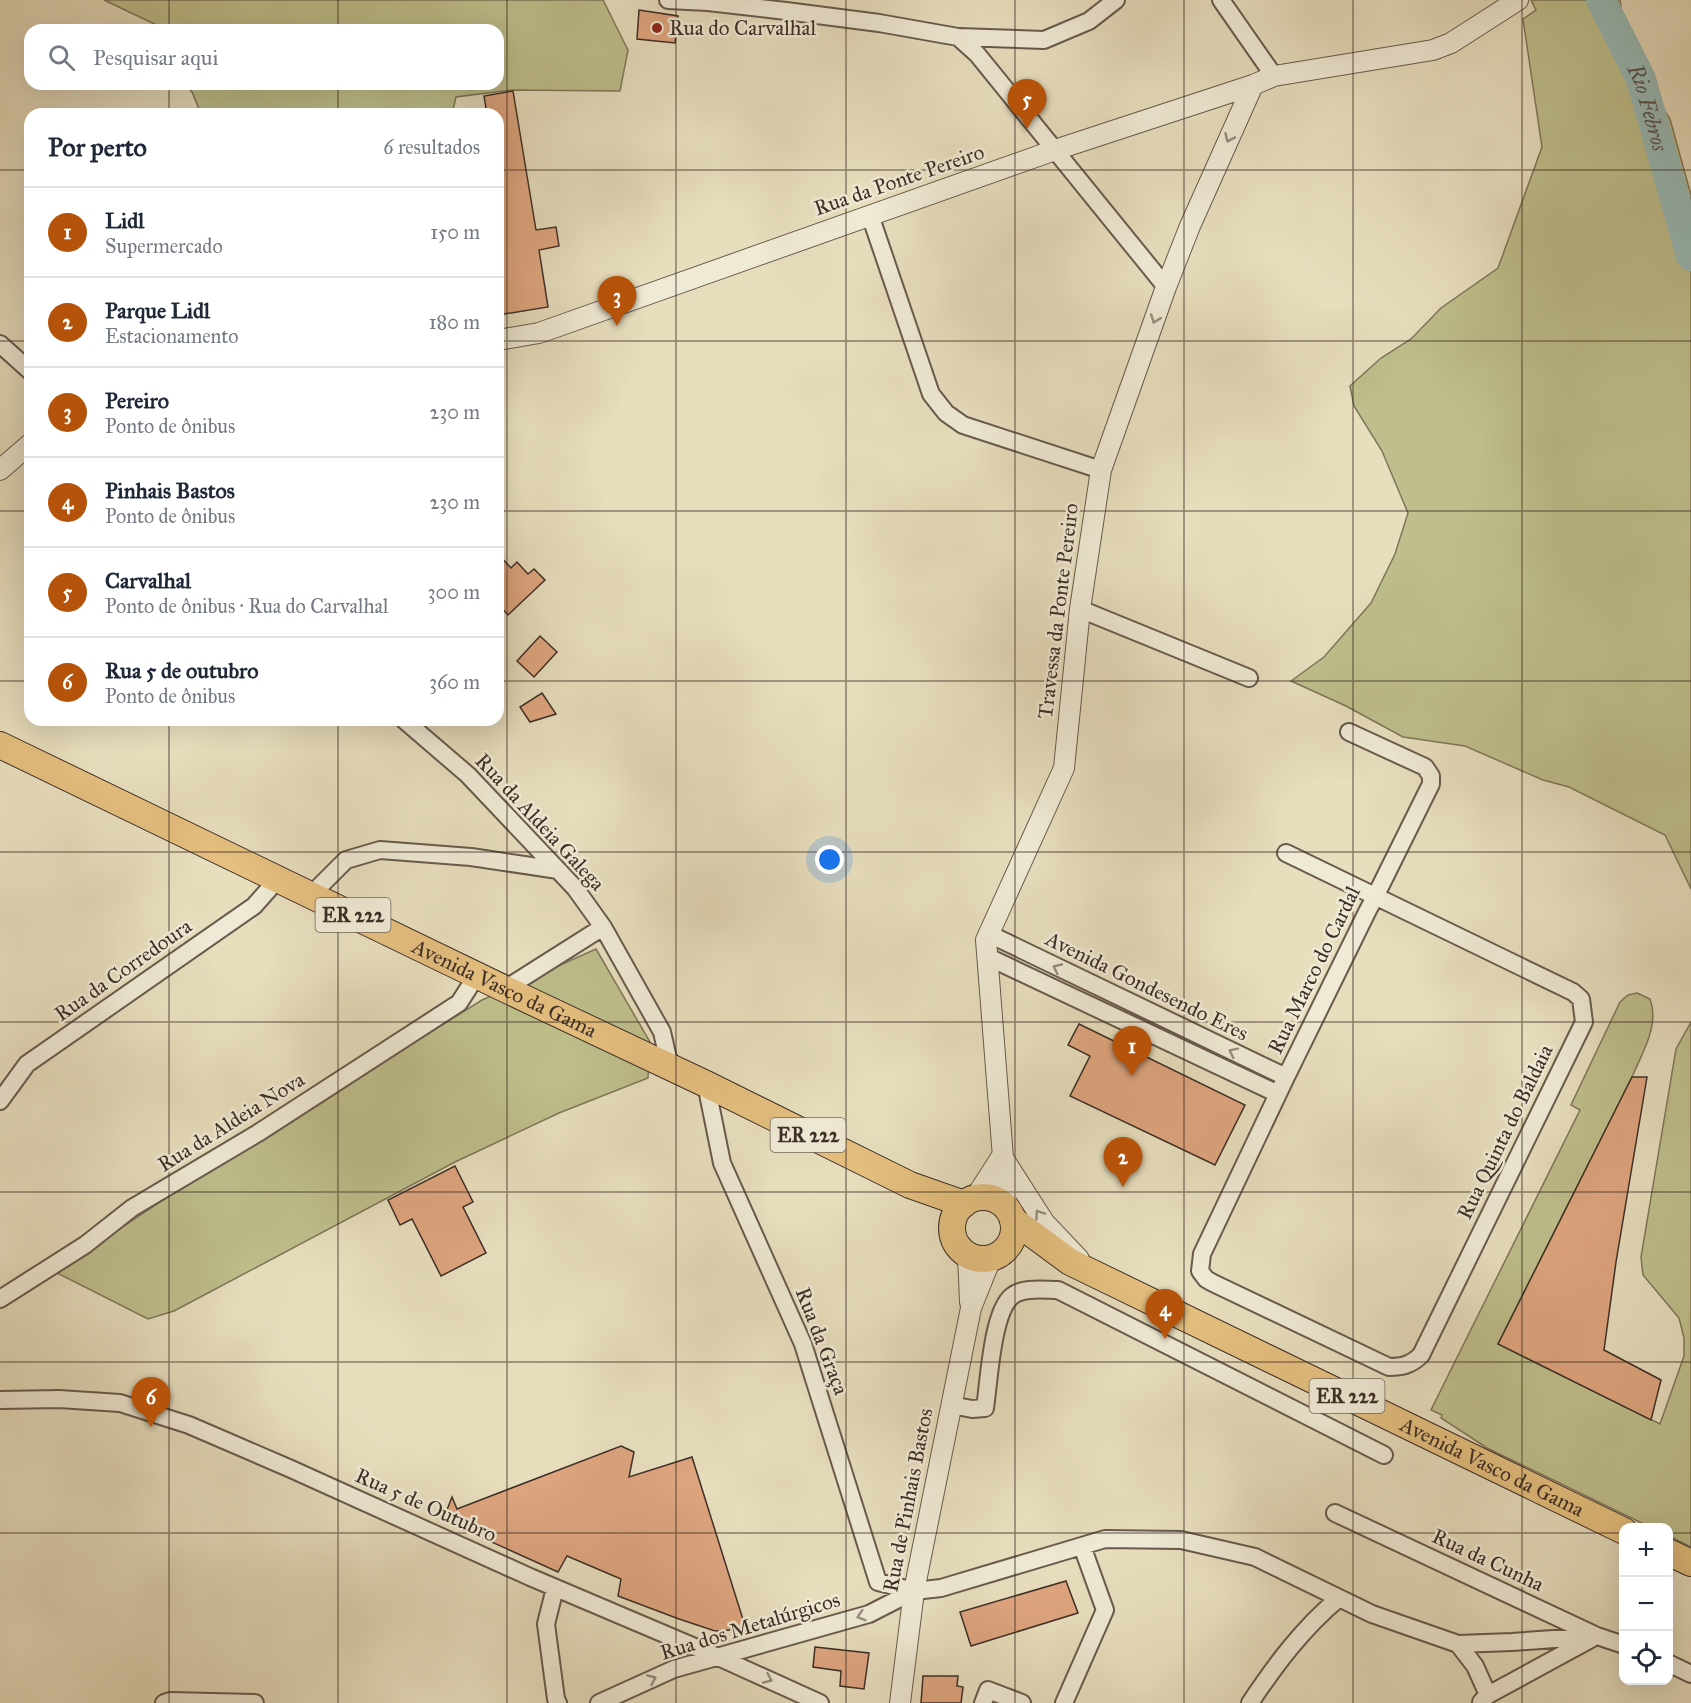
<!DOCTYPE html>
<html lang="pt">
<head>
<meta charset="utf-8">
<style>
	:root { --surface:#fff; --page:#f2f2f3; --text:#1f2937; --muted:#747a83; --line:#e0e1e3; --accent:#b45309 }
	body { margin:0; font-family:"IM FELL Great Primer",serif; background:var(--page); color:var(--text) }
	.controls { position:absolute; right:18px; bottom:18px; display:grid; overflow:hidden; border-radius:12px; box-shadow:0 6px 24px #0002 }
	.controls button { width:54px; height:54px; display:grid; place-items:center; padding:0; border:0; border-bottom:2px solid var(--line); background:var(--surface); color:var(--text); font:30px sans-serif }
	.you { position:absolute; left:830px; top:860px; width:21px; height:21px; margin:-15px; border:4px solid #fff; border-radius:50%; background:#1a73e8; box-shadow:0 0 0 9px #1a73e833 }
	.badge { display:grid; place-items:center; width:39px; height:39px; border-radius:50%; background:var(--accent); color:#fff; font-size:20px; font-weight:700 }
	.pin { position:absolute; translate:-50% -50px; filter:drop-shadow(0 2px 3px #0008) }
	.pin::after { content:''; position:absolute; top:32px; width:21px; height:18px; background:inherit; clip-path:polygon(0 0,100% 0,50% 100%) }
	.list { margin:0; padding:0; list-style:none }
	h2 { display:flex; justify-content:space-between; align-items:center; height:78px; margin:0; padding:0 24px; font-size:26px }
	h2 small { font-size:20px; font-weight:400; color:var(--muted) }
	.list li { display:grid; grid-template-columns:39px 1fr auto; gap:18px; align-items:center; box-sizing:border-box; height:90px; padding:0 24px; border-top:2px solid var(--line) }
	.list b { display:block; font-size:22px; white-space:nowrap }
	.list p { margin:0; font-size:20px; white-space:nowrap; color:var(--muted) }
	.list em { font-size:20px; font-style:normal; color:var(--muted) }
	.icon { flex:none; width:33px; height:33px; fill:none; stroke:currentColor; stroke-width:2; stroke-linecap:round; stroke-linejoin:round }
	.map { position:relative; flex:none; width:1691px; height:1703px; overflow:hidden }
	.search { position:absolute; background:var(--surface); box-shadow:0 6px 24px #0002; left:24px; top:24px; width:480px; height:66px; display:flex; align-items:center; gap:15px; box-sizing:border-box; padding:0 21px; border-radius:18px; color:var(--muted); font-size:22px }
	.panel { position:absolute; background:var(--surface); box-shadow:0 6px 24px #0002; left:24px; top:108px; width:480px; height:618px; border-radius:18px }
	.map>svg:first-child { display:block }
	.green { fill:#bebf8c; stroke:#7e765a; stroke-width:1.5 }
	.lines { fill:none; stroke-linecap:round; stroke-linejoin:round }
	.river { stroke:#98bbb9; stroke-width:30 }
	.building { fill:#dea57f; stroke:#3d2e27; stroke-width:1.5 }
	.minor-casing { stroke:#685a4d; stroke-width:20 }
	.tertiary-casing { stroke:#685a4d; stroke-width:22 }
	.primary-casing { stroke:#3d2e27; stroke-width:28 }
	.minor { stroke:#efead5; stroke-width:16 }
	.tertiary { stroke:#efead5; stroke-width:20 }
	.primary { stroke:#e4bf7f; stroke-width:26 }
	.oneway { stroke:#968c7e }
	.grid { fill:none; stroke:#3d2e27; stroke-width:1.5; stroke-opacity:0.55 }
	.poi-dot { fill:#8f2418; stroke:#efead5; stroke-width:2 }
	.labels { text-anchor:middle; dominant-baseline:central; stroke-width:5; stroke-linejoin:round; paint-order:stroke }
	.shield { fill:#efead5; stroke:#72665b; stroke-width:1.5 }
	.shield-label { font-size:20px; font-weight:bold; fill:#3d2e27 }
	.poi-label { font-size:21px; fill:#3d2e27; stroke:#efead5; text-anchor:start }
	.street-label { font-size:21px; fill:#3d2e27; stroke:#efead5 }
	.water-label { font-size:22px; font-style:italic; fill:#54514c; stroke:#efead5 }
</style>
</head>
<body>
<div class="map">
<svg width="1691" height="1703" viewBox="0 0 1691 1703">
	<rect width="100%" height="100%" fill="#e7debe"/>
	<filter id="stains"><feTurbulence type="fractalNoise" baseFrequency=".00333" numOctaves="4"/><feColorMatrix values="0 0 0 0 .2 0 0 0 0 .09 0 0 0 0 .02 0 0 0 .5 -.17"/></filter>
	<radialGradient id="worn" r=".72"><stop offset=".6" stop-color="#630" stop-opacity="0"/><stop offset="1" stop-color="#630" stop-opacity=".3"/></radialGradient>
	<path class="green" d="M104 0H603L628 50 620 91 512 90 456 97 452 114H201L192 92 185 84H498V30H167Z
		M1531 0H1620L1623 20 1644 79 1670 119 1691 195V889L1665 835 1569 787 1543 780 1465 746 1403 737 1346 706 1291 681 1324 657 1371 603 1395 554 1408 513 1382 451 1354 406 1350 386 1381 358 1411 339 1441 308 1498 268 1542 147 1523 19 1536 10Z
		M596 949 650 1042 648 1078 559 1113 455 1162 174 1311 148 1319 55 1272 187 1184 482 1000Z
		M1637 993 1650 999C1660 1025 1642 1053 1632 1077L1498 1344 1660 1424 1684 1356V1338L1679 1318 1643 1275 1641 1257 1676 1049 1691 1022V1547L1669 1536 1668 1528 1650 1527 1487 1448 1441 1418 1442 1415 1431 1410 1580 1110 1571 1105 1620 1002 1628 995Z"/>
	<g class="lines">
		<path class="river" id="s1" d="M1601 0 1641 79 1691 256"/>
	</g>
	<path class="building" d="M639 10 678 16 675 43 637 39Z
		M513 91 536 230 556 227 559 246 539 250 548 307 498 315V114H487L484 96Z
		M498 554 511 568 517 562 528 574 534 569 545 580 508 615 498 604Z
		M540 636 557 652 534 677 517 661Z
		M542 693 556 714 530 722 520 707Z
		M1079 1024 1245 1105 1215 1165 1070 1096 1090 1056 1068 1045Z
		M1632 1077H1647L1616 1262 1604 1350 1661 1380 1651 1420 1498 1344Z
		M455 1166 473 1202 463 1207 486 1253 441 1276 412 1219 400 1225 388 1200Z
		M621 1446 634 1452 629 1477 692 1457 746 1629 715 1631 679 1619 618 1596 621 1579 567 1556 558 1572 443 1520 452 1497 457 1509Z
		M1066 1581 1078 1613 971 1646 960 1612Z
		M815 1647 869 1653 864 1689 840 1686 841 1671 813 1667Z
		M923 1676H958L957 1686 963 1687 961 1703H921Z"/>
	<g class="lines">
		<g class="minor-casing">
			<path id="minor" d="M668 0 708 2 786 11 879 23 958 37 1044 40 1089 21 1116 0
				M1221 0 1274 76
				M958 37 977 54 1166 287
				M870 215 931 394 946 413 963 425 1101 470
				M0 344 30 371
				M1080 609 1249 678
				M404 720 468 775 575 888 603 927 662 1032 670 1067
				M1286 853 1573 992 1581 999 1584 1022 1421 1355C1411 1365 1402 1367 1389 1367L1213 1283 1206 1279 1200 1271 1202 1254 1286 1077 1368 910 1375 897 1431 784V776L1425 767 1349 732
				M311 895 346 860 380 850 471 857 558 870
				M989 934 1286 1077
				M988 957 1278 1094
				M505 989 603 927
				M706 1084 722 1163 803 1344 878 1582 914 1591 941 1588 1105 1539 1181 1540 1255 1557 1372 1614 1458 1644 1475 1666 1488 1695
				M0 1101 27 1064 254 906 277 880
				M0 1299 85 1245 132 1208 258 1133 459 1003 477 975
				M0 1400 59 1399 120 1403 189 1425 291 1469 530 1577 716 1656 820 1703
				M951 1405 972 1409 985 1408C989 1382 992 1312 1012 1296 1023 1287 1044 1290 1058 1290L1384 1455
				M1335 1513 1597 1636 1624 1645
				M555 1588 546 1624 556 1699 558 1703
				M1458 1644 1512 1642 1596 1636
				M1668 1663 1691 1674
				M1481 1702 1488 1695 1591 1639
				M164 1703 170 1701 255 1703
				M599 1703 674 1669 869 1614 914 1591
				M983 1703 988 1690 1022 1703
				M1064 1703 1105 1610 1082 1546
				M1250 1703C1276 1664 1303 1628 1339 1598"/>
		</g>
		<g class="tertiary-casing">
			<path id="tertiary" d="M498 340 539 333 1055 150 1253 85 1274 76 1433 50 1451 43 1518 0
				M0 470 30 444
				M1005 1161 1044 1222 1079 1259
				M975 1198 1002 1156
				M1007 1209 986 940 1064 768 1080 609 1101 470 1166 287 1190 226 1253 85
				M968 1255 970 1302
				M900 1703 914 1591 971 1308 991 1258"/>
		</g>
		<g class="primary-casing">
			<g id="primary">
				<path id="s2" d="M0 745 505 989 706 1084 910 1185 964 1204"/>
				<circle cx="983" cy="1228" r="31"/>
				<path id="s3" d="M1013 1220 1070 1262 1624 1531"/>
				<path d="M1668 1552 1691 1563"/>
			</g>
		</g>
		<use href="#minor" class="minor"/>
		<use href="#tertiary" class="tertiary"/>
		<use href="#primary" class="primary"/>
	</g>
	<defs><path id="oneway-chevron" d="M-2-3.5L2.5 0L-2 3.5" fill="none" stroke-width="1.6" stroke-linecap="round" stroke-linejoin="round" transform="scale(1.5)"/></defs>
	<g class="oneway">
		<use href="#oneway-chevron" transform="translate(1229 138) rotate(114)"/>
		<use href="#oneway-chevron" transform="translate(1155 319) rotate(110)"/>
		<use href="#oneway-chevron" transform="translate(1057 968) rotate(-155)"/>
		<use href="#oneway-chevron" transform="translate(1233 1052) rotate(-154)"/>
		<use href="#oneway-chevron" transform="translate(1039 1214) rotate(-124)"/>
		<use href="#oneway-chevron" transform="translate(861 1616) rotate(163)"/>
		<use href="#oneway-chevron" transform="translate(652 1679) rotate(-24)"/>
		<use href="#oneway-chevron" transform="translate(768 1679) rotate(24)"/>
	</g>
	<path class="grid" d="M169 0V30M338 0V30M507 0V1703M676 0V1703M846 0V1703M1015 0V1703M1184 0V1703M1353 0V1703M1522 0V1703M169 84V114M338 84V114M0 170H30M498 170H1691M0 341H30M498 341H1691M0 511H30M498 511H1691M0 681H30M498 681H1691M169 720V1703M338 720V1703M0 852H1691M0 1022H1691M0 1192H1691M0 1362H1691M0 1533H1624M1668 1533H1691"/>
	<circle class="poi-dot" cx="657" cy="28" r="6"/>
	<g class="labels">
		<g class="shield">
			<rect x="315.5" y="898" width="75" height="34" rx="4.5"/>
			<rect x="770.5" y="1118" width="75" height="34" rx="4.5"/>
			<rect x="1309.5" y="1379" width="75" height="34" rx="4.5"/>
		</g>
		<g class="shield-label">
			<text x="353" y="915">ER 222</text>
			<text x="808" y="1135">ER 222</text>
			<text x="1347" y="1396">ER 222</text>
		</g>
		<g class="poi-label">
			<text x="669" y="28">Rua do Carvalhal</text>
		</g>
		<g class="street-label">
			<text transform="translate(899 180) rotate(-19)">Rua da Ponte Pereiro</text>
			<text transform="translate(1058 611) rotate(-83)">Travessa da Ponte Pereiro</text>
			<text transform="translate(540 822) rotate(47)">Rua da Aldeia Galega</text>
			<text transform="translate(123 970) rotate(-35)">Rua da Corredoura</text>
			<text transform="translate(1314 970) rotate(-64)">Rua Marco do Cardal</text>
			<text transform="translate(1147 986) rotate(26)">Avenida Gondesendo Eres</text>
			<text stroke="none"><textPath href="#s2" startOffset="560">Avenida Vasco da Gama</textPath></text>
			<text transform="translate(231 1122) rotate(-32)">Rua da Aldeia Nova</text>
			<text transform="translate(1505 1132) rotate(-64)">Rua Quinta do Baldaia</text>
			<text transform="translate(822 1341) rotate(69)">Rua da Graça</text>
			<text stroke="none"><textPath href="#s3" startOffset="540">Avenida Vasco da Gama</textPath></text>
			<text transform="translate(908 1500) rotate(-79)">Rua de Pinhais Bastos</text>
			<text transform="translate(426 1505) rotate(24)">Rua 5 de Outubro</text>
			<text transform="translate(1488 1560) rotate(25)">Rua da Cunha</text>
			<text transform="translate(750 1626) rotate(-17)">Rua dos Metalúrgicos</text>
		</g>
		<g class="water-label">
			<text stroke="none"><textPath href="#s1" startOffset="118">Rio Febros</textPath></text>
		</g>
	</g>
	<rect width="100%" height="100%" filter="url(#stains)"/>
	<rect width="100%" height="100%" fill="url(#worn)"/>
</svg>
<div class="controls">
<button>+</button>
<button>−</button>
<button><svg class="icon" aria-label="locate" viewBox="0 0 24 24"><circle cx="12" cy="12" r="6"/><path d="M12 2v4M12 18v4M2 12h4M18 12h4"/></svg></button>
</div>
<div class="you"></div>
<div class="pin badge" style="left:1132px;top:1076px">1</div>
<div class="pin badge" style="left:1123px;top:1187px">2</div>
<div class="pin badge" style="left:617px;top:326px">3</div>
<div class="pin badge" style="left:1165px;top:1339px">4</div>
<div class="pin badge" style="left:1027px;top:129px">5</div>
<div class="pin badge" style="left:151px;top:1427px">6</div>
<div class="search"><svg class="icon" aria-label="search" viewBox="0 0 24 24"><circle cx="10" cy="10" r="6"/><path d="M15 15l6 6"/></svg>Pesquisar aqui</div>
<section class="panel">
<h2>Por perto<small>6 resultados</small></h2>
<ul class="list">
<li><span class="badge">1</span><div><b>Lidl</b><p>Supermercado</p></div><em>150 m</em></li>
<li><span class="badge">2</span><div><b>Parque Lidl</b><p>Estacionamento</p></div><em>180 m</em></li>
<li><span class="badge">3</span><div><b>Pereiro</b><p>Ponto de ônibus</p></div><em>230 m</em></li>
<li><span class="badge">4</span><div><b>Pinhais Bastos</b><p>Ponto de ônibus</p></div><em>230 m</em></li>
<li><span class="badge">5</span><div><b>Carvalhal</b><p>Ponto de ônibus · Rua do Carvalhal</p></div><em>300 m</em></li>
<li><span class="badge">6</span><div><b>Rua 5 de outubro</b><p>Ponto de ônibus</p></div><em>360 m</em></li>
</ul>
</section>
</div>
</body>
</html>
